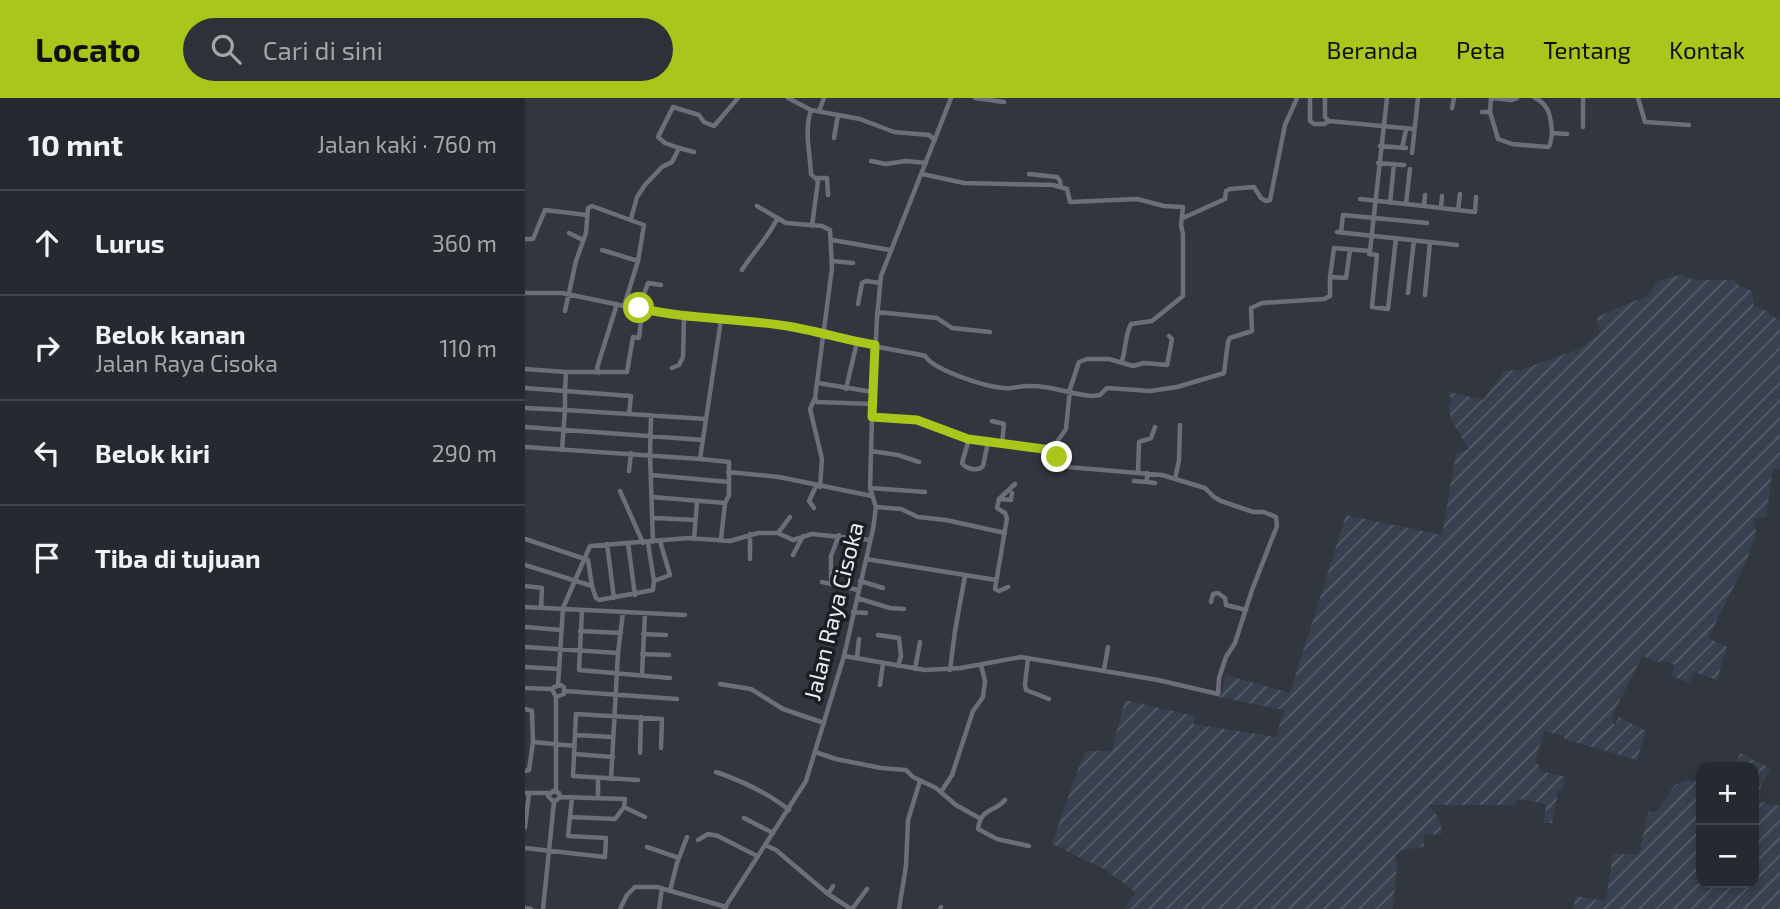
<!DOCTYPE html>
<html lang="id">
<head>
<meta charset="utf-8">
<style>
	:root { --surface:#26292f; --page:#2e3137; --text:#f1f3f6; --muted:#a4a6aa; --line:#42454b; --accent:#a9c71b }
	body { margin:0; font-family:"Exo 2",sans-serif; background:var(--page); color:var(--text) }
	.controls { position:absolute; right:21px; bottom:21px; display:grid; overflow:hidden; border-radius:14px; box-shadow:0 4px 10px #0003 }
	.controls button { width:63px; height:63px; display:grid; place-items:center; padding:0; border:0; border-bottom:2px solid var(--line); background:var(--surface); color:var(--text); font:35px sans-serif }
	.stop { position:absolute; width:21px; height:21px; margin:-16px; border:5px solid #a9c71b; border-radius:50%; background:#fff }
	.stop.end { background:#a9c71b; border-color:#fff; box-shadow:0 2px 7px #0008 }
	.list { margin:0; padding:0; list-style:none }
	h2 { display:flex; justify-content:space-between; align-items:center; height:91px; margin:0; padding:0 28px; font-size:30px }
	h2 small { font-size:23px; font-weight:400; color:var(--muted) }
	.list li { display:grid; grid-template-columns:46px 1fr auto; gap:21px; align-items:center; box-sizing:border-box; height:105px; padding:0 28px; border-top:2px solid var(--line) }
	.list b { display:block; font-size:26px; white-space:nowrap }
	.list p { margin:0; font-size:23px; white-space:nowrap; color:var(--muted) }
	.list em { font-size:23px; font-style:normal; color:var(--muted) }
	.icon { flex:none; width:38px; height:38px; fill:none; stroke:currentColor; stroke-width:2; stroke-linecap:round; stroke-linejoin:round }
	.map { position:relative; flex:none; width:1255px; height:811px; overflow:hidden }
	header { display:flex; align-items:center; gap:42px; box-sizing:border-box; height:98px; padding:0 35px; background:var(--accent); color:#111 }
	header strong { font-size:33px }
	nav { display:flex; gap:38px; margin-inline-start:auto; font-size:24px }
	.search { width:490px; height:63px; background:var(--page); display:flex; align-items:center; gap:18px; box-sizing:border-box; padding:0 24px; border-radius:38px; color:var(--muted); font-size:26px }
	main { display:flex }
	aside { flex:1; background:var(--surface) }
	.map>svg:first-child { display:block }
	.industrial { fill:url(#industrial-furrows) }
	.lines { fill:none; stroke-linecap:round; stroke-linejoin:round }
	.minor { stroke:#6e6d7a; stroke-width:4.5 }
	.route { stroke:#a9c71b; stroke-width:9 }
	.labels { text-anchor:middle; dominant-baseline:central; stroke-width:7; stroke-linejoin:round; paint-order:stroke }
	.street-label { font-size:23px; fill:#eaedf3; stroke:#1c1e22 }
</style>
</head>
<body>
<header>
<strong>Locato</strong>
<div class="search"><svg class="icon" aria-label="search" viewBox="0 0 24 24"><circle cx="10" cy="10" r="6"/><path d="M15 15l6 6"/></svg>Cari di sini</div>
<nav><a>Beranda</a><a>Peta</a><a>Tentang</a><a>Kontak</a></nav>
</header>
<main>
<aside>
<h2>10 mnt<small>Jalan kaki · 760 m</small></h2>
<ul class="list">
<li><svg class="icon" aria-label="ahead" viewBox="0 0 24 24"><path d="M12 20V5M6 11l6-6 6 6"/></svg><div><b>Lurus</b></div><em>360 m</em></li>
<li><svg class="icon" aria-label="right" viewBox="0 0 24 24"><path d="M7 20v-9h11M14 6l5 5-5 5"/></svg><div><b>Belok kanan</b><p>Jalan Raya Cisoka</p></div><em>110 m</em></li>
<li><svg class="icon" aria-label="left" viewBox="0 0 24 24"><path d="M17 20v-9H6M10 6l-5 5 5 5"/></svg><div><b>Belok kiri</b></div><em>290 m</em></li>
<li><svg class="icon" aria-label="arrive" viewBox="0 0 24 24"><path d="M6 21V4h12l-3 4 3 4H6"/></svg><div><b>Tiba di tujuan</b></div></li>
</ul>
</aside>
<div class="map">
<svg width="1255" height="811" viewBox="0 0 1255 811">
	<defs>
		<pattern id="industrial-furrows" width="10" height="10" patternUnits="userSpaceOnUse" patternTransform="scale(1.75)"><rect width="10" height="10" fill="#38414f"/><path d="M-1 1l2-2M0 10L10 0M9 11l2-2" fill="none" stroke="#555d69"/></pattern>
	</defs>
	<rect width="100%" height="100%" fill="#32373f"/>
	<path class="industrial" d="M1156 177 1169 182H1209L1213 187 1227 193 1229 208 1242 213 1246 218 1255 222V371L1248 370 1241 419 1229 421 1231 435 1221 464 1183 540 1202 549 1192 582 1169 574 1165 585 1146 578 1150 567 1140 563 1137 565 1117 558 1088 616 1087 624 1090 627 1094 619 1121 633 1112 662 1042 642 1036 637 1019 633 1010 663 1018 674 1039 678 1038 691 1033 693 1027 725H1019L1021 706 1001 702 991 701 990 707H903L914 720 917 736 899 737V749L876 752 870 758 872 767 868 811H600L610 794 581 772 527 746 553 671 561 653H587L600 602 670 618 668 626 751 639 759 612 688 598V592L697 594 701 577 765 595 821 417 917 437 931 355 944 351 926 322 924 307 927 302 922 293 958 302 980 273 995 272 1054 251 1075 235 1072 219 1124 197 1133 183Z
		M1215 655 1245 670 1234 694 1237 696 1233 703 1255 708V811H1048L1051 798 1081 803 1088 756H1114L1123 714 1132 713 1150 687 1161 682 1175 683 1176 681V785H1229V669H1210Z"/>
	<g class="lines">
		<path class="minor" d="M263 0 286 12 335 21 369 34 404 37 410 42
			M450 0 479 4
			M785 0V23L789 26H799L804 23 889 31
			M800 0V19L804 23
			M968 0 986 2 992 0
			M1010 0C1025 7 1026 20 1027 35
			M1113 0 1120 24 1164 27
			M927 10 929 0
			M286 12C279 33 285 54 286 76L293 83 287 128
			M294 13 299 0
			M957 14H965L966 0
			M965 14 973 41 987 46 1023 49 1025 47 1027 35 1042 36
			M1058 29V0
			M309 40 313 17
			M855 48 881 50
			M154 50 140 45 133 39 148 9 174 17 179 24 189 28 213 0
			M877 50 881 32
			M887 55 893 0
			M346 63 361 66 381 63 401 65
			M853 65 879 67
			M397 76 439 85 528 87 542 91 545 104 612 101 639 108 658 109 656 127 658 136V198L627 223 606 226C600 236 601 251 597 263
			M504 76 532 79 535 83 536 89
			M292 80H302L303 97
			M835 101 899 108 900 97
			M865 105 869 66
			M881 106 885 71
			M232 108 261 125 297 128 305 132 307 170 290 300 292 304 348 306
			M899 108 950 114 951 99
			M916 110 917 98
			M933 112 935 96
			M658 120 700 101 701 93 705 91 729 89 736 100 741 103 745 102 760 27 772 0
			M106 121 112 99 120 87 137 69 147 64 154 50 169 54
			M812 134 932 147
			M816 134 818 117 902 125
			M44 135 58 142
			M0 141H8L20 112 62 117
			M307 142 365 152
			M845 153 844 156 852 157 847 209 863 211 871 140
			M307 163 328 165
			M217 172C228 154 243 140 252 121
			M805 179 821 180 825 152
			M0 195H37L133 215 196 222
			M883 195 889 142
			M900 197 905 144
			M333 206 337 185 341 183 355 185
			M99 208 113 163
			M114 210 123 185 136 187
			M40 213 51 163 61 135 63 110 67 108 119 127 113 163 77 152
			M352 214 412 220 427 230 465 234
			M147 270 154 267 158 259 159 219
			M0 271 41 274 40 293 106 298 104 316 181 321
			M41 274H102L108 239 114 240 116 222 108 219 110 210
			M74 275 72 270 92 206
			M293 285 348 294
			M0 290 40 293V312L104 316
			M321 291 332 244
			M290 300 285 311 297 361 295 389
			M0 310 40 312 37 352
			M126 317 125 357 128 444
			M467 323 479 326 477 346
			M0 329 178 342
			M444 341 437 365C441 371 453 374 458 368L463 344
			M0 349 175 361 196 222C238 220 275 232 315 241 343 248 372 252 400 258 410 273 468 292 486 290 497 288 507 287 519 289 535 291 551 297 567 298L575 297 582 290 625 293 652 289 696 276 699 275 703 244 705 240 727 233 726 210 737 205 799 201 805 198V179L809 150 845 153 862 0
			M526 352 541 331 545 291 554 264 562 261H584L608 268 619 265 642 267 647 241 644 238
			M346 353 373 357 394 364
			M175 361 204 364V397L200 405 196 441
			M104 373 106 355
			M203 374 254 379 347 398
			M613 374 614 344 626 340 630 329
			M622 375V384L630 385
			M127 377 204 384
			M650 381 654 362 655 327
			M609 383 622 384
			M345 390 400 394
			M95 393 118 445
			M127 399 200 405
			M474 401 486 402 487 395
			M351 409 376 411 393 419 421 422 480 435
			M289 410 284 403 291 388
			M129 420 170 422
			M253 435 265 419
			M225 436V461
			M0 441 63 462 67 488
			M169 441 172 404
			M103 445 110 497
			M123 445 129 483
			M82 446 89 500
			M268 457 278 438
			M341 461 471 482
			M0 467 67 488 71 500 74 502 128 492 129 483 145 477 135 443
			M335 483 358 490
			M297 484 333 492
			M306 486V458L314 437
			M0 488 17 490 16 510
			M483 489 474 493 470 491 482 420 480 415 472 410 474 401 490 386
			M332 500 365 510 379 511
			M686 504 688 496 693 495 700 500 701 507 721 512
			M0 509 160 517
			M57 512 54 572 145 580
			M328 514 341 515
			M0 529 36 532
			M55 533 96 535
			M118 536 141 537
			M353 537 374 540 376 558 373 568
			M0 549 93 555
			M117 556 144 557
			M319 558 400 572 436 570 496 559 633 582 693 596 694 580 701 559 710 545 727 492 752 428 751 419 739 414H728L696 403 689 399 680 390 637 377 542 369 536 366 526 352 444 341 392 322 347 319
			M332 559 334 541
			M503 561 500 586 501 592 524 601
			M0 569 34 571
			M390 571 395 544
			M425 572 430 533 440 478
			M579 572 583 549
			M117 576 120 516
			M195 586 226 591 258 611 299 625
			M33 587 38 510 65 448 164 440 205 443 233 435H253L268 442 287 436 345 442
			M355 587 358 565
			M0 590 27 591
			M40 593 152 601
			M0 611 7 613 8 644 4 672 0 673
			M51 637 88 639
			M8 644 50 648
			M290 654 311 661 356 670 381 672 388 679 411 690 431 707 456 721
			M115 655 116 619
			M49 656 88 659
			M191 674C217 683 242 694 264 712
			M86 681 93 555 98 514
			M113 682 48 678 51 616 137 621 136 650
			M31 693V599L27 591 29 589 36 587 39 589V596L31 599
			M416 694 427 677 448 613 458 599 460 583 456 567
			M0 695H24
			M35 699 100 701 99 709 90 721 45 719
			M73 699V680
			M480 702C469 715 456 709 453 731L472 741 504 748
			M99 709 120 719
			M219 720 248 735
			M0 729 4 695
			M173 742 183 736 193 738 232 758
			M240 747 251 752 303 796 326 811
			M122 749 154 760
			M0 750 80 759 81 740 43 738 47 699
			M145 793 152 765 162 739
			M303 796 308 788
			M0 810 6 811
			M18 811 29 704 35 699 34 695 28 693 23 698 29 704
			M95 811 102 797 110 789H132L201 809
			M134 811 137 790
			M199 811 281 683 319 558 348 431 351 409 345 390 347 319 352 220 356 178 426 0
			M327 811 342 791
			M374 811 381 768 383 722 395 683
			M415 811 416 809"/>
	</g>
	<g class="lines">
		<path class="route" d="M114 210C161 221 208 220 255 227 287 231 318 242 350 247L347 319 392 322 443 341 526 352 532 359"/>
	</g>
	<g class="labels">
		<g class="street-label">
			<text transform="translate(308 513) rotate(-76)">Jalan Raya Cisoka</text>
		</g>
	</g>
</svg>
<div class="controls">
<button>+</button>
<button>−</button>
</div>
<div class="stop" style="left:114px;top:210px"></div>
<div class="stop end" style="left:532px;top:359px"></div>
</div>
</main>
</body>
</html>
